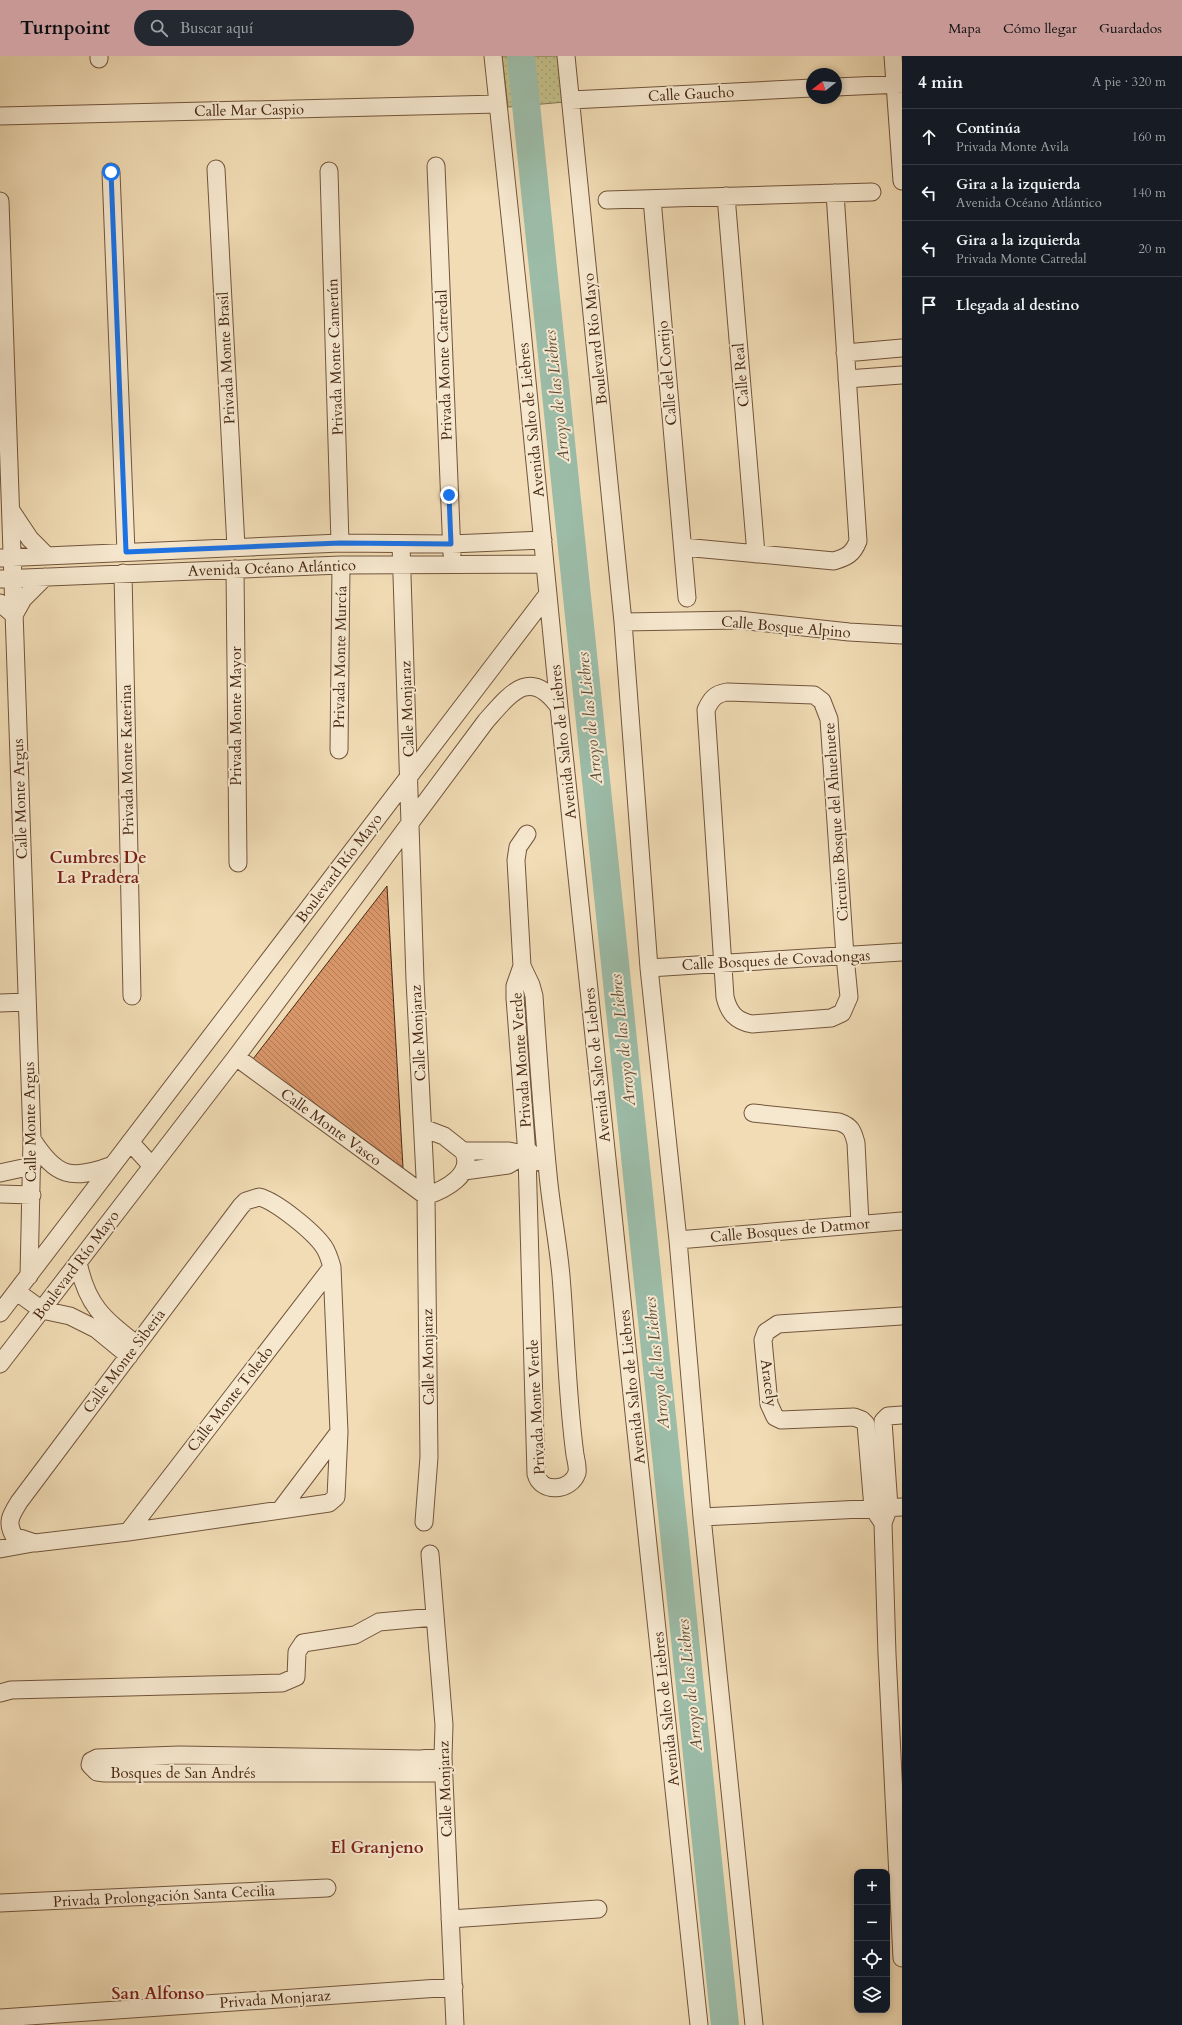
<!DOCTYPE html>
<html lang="es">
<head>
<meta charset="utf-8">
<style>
	:root { --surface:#171b24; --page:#242831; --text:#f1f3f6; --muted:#9ea1a6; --line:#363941; --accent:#c59692 }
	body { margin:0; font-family:Cardo,serif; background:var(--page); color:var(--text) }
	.controls { position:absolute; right:12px; bottom:12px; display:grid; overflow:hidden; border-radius:8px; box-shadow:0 2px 6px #0003 }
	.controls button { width:36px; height:36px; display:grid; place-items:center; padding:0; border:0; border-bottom:1px solid var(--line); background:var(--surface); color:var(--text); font:20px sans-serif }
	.compass { position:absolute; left:806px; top:12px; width:36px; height:36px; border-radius:50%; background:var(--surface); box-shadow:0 2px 6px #0003; rotate:253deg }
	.stop { position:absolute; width:12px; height:12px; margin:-9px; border:3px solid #1a73e8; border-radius:50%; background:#fff }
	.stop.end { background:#1a73e8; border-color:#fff; box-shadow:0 1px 4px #0008 }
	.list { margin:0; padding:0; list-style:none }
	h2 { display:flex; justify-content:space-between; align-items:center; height:52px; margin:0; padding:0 16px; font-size:17px }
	h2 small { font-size:13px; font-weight:400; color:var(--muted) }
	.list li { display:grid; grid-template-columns:26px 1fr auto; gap:12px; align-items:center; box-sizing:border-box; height:56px; padding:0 16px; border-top:1px solid var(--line) }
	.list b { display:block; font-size:15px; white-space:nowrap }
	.list p { margin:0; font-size:13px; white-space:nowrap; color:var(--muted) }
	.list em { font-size:13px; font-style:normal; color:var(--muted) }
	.icon { flex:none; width:22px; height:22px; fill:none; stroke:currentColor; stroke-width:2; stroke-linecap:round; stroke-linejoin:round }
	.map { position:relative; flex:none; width:902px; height:1969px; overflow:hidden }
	header { display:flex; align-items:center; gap:24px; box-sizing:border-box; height:56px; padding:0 20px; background:var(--accent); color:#111 }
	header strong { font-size:19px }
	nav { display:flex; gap:22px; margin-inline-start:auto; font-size:14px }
	.search { width:280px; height:36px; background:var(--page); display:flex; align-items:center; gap:10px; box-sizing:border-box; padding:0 14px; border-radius:22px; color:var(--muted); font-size:15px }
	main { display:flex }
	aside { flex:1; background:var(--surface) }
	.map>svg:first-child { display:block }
	.grass { fill:url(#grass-dots); stroke:#84734e }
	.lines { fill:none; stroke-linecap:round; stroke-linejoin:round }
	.river { stroke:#9cbca8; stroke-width:28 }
	.building { fill:url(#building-back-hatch); stroke:#472814 }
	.minor-casing { stroke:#72553c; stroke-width:19 }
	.minor { stroke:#f6e8cf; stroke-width:17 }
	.route { stroke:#1a73e8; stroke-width:5 }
	.labels { text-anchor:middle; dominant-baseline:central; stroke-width:4; stroke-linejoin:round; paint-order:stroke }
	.street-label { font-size:15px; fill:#472814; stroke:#f6e8cf }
	.water-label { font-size:16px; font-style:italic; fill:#5c4d39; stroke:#f6e8cf }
	.quarter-label { font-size:17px; font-weight:bold; fill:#7a1f14; stroke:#f6e8cf }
</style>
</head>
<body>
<header>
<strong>Turnpoint</strong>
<div class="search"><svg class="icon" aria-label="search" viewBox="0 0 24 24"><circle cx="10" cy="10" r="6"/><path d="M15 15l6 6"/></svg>Buscar aquí</div>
<nav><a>Mapa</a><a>Cómo llegar</a><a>Guardados</a></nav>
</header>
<main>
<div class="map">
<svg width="902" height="1969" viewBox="0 0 902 1969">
	<defs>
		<pattern id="grass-dots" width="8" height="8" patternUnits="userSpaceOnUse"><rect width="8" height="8" fill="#c2be88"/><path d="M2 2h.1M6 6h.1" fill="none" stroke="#a8a374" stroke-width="1.8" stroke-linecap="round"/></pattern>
		<pattern id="building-back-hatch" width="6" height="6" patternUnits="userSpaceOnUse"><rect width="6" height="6" fill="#d99669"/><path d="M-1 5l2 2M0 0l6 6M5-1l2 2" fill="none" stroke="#b27a55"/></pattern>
	</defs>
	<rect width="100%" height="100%" fill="#f1dcb5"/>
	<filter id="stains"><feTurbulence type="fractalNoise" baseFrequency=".005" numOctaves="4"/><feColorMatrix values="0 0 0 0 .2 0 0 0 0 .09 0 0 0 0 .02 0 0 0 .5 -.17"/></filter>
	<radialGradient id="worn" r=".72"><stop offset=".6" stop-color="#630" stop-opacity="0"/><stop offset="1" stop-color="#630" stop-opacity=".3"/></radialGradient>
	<path class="grass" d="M502 0H560L565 46 508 51Z"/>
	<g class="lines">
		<path class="river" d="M521 0 725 1969"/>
	</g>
	<path class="building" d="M387 830 403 1112 253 1003Z"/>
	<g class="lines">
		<g class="minor-casing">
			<path id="minor" d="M99 0V3
				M493 0 521 264 559 651 699 1969
				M566 0 623 566 649 912 678 1184 702 1461 754 1969
				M893 0 902 125
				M836 31 902 28
				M571 44 812 32
				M0 60 498 48
				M436 110 452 498
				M216 113 236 491
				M329 115 340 487
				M111 116 126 496
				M726 140 756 498
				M652 143 687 542
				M607 144 872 136
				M0 145 32 1083 29 1220
				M845 297 902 292
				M847 323 902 319
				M11 457 12 456 30 483 47 500
				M401 488 415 924 426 1140 429 1401 424 1466
				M683 491 834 505C847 501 853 498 858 485L835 137
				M0 502 340 487 451 488 543 484
				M235 513 238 807
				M123 517 132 940
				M0 523 341 509 545 508
				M0 547 14 559 23 543 45 521
				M623 566 739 564 849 576 902 579
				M727 636 814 639 822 645 829 663 845 900 849 941 842 957 831 962 752 968C736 965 729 957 725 941L706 654C711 643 715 638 727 636Z
				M339 694 341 509
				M522 910 531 929 534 940C538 999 542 1059 548 1118 551 1152 558 1186 561 1220 566 1280 567 1340 575 1399 576 1404 578 1411 577 1417 571 1435 541 1438 536 1418L527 1099 515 942V930L522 910 516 804 518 791 527 778
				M649 912 902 896
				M0 947 26 946
				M236 1001 426 1140C444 1134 476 1118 463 1095
				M753 1057 839 1066C851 1070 853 1075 856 1087L860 1168
				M423 1072 444 1080 463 1095H509L527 1099 535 1106
				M32 1083C56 1121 71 1125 113 1109
				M130 1086 152 1110
				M464 1115 508 1109 530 1096
				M0 1117 32 1110
				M0 1138 32 1139
				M259 1141C276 1145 314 1176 324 1191 328 1197 330 1204 332 1211L339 1376 336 1441 329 1447 128 1476 35 1487 14 1480C6 1466 11 1459 19 1446L241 1150 246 1145Z
				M678 1184 902 1165
				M78 1206C87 1250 103 1262 137 1289
				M17 1236 42 1254 70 1260 96 1273 129 1300
				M0 1257 548 538
				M0 1308 236 1001 486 665C510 638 530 610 559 651
				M902 1359 888 1360 883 1365 889 1451 883 1467 887 1598 902 1902
				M281 1453 339 1376
				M702 1461 902 1451
				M883 1467 873 1452 866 1368 862 1364 854 1361 781 1364 775 1361 769 1348 763 1284 766 1276 778 1268 902 1260
				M128 1476 332 1211
				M0 1493 33 1487
				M430 1498 444 1669 443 1701 455 1969
				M0 1637 11 1634 282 1627 296 1621 297 1596 303 1587 355 1579 379 1566 434 1561
				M443 1701 420 1703 179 1699 97 1702 91 1705 90 1709 97 1716 105 1717H444
				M0 1847 327 1832
				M450 1863 598 1853
				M0 1962 454 1931"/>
		</g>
		<use href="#minor" class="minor"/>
	</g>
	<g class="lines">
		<path class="route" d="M111 116 126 496 340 487 451 488 449 439"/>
	</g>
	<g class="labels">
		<g class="street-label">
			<text transform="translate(691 38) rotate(-3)">Calle Gaucho</text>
			<text transform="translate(249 54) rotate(-1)">Calle Mar Caspio</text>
			<text transform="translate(595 283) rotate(-96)">Boulevard Río Mayo</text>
			<text transform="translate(335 301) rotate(-92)">Privada Monte Camerún</text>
			<text transform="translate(226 302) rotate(-93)">Privada Monte Brasil</text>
			<text transform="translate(444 309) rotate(-92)">Privada Monte Catredal</text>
			<text transform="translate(667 317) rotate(-95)">Calle del Cortijo</text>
			<text transform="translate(741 319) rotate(-95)">Calle Real</text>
			<text transform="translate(531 364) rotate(-96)">Avenida Salto de Liebres</text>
			<text transform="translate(272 512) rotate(-2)">Avenida Océano Atlántico</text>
			<text transform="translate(786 571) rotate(5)">Calle Bosque Alpino</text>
			<text transform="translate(340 601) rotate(-89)">Privada Monte Murcía</text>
			<text transform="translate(407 653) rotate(-92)">Calle Monjaraz</text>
			<text transform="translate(236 660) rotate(-90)">Privada Monte Mayor</text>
			<text transform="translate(563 686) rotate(-96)">Avenida Salto de Liebres</text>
			<text transform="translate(127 704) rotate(-91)">Privada Monte Katerina</text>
			<text transform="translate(20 743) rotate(-92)">Calle Monte Argus</text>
			<text transform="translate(836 766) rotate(-94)">Circuito Bosque del Ahuehuete</text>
			<text transform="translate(339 812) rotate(-53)">Boulevard Río Mayo</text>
			<text transform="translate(776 904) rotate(-3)">Calle Bosques de Covadongas</text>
			<text transform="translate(418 977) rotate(-93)">Calle Monjaraz</text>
			<text transform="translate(521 1004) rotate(-94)">Privada Monte Verde</text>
			<text transform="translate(597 1009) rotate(-96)">Avenida Salto de Liebres</text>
			<text transform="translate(30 1066) rotate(-91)">Calle Monte Argus</text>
			<text transform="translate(331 1071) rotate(36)">Calle Monte Vasco</text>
			<text transform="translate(790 1174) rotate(-5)">Calle Bosques de Datmor</text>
			<text transform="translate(76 1209) rotate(-53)">Boulevard Río Mayo</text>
			<text transform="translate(428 1301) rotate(-91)">Calle Monjaraz</text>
			<text transform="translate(124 1305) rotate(-53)">Calle Monte Siberia</text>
			<text transform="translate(769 1327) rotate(82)">Aracely</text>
			<text transform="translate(632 1331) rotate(-96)">Avenida Salto de Liebres</text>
			<text transform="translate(230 1343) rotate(-52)">Calle Monte Toledo</text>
			<text transform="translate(536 1351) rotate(-93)">Privada Monte Verde</text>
			<text transform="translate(666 1653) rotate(-96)">Avenida Salto de Liebres</text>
			<text x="183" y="1717">Bosques de San Andrés</text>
			<text transform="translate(445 1733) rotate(-92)">Calle Monjaraz</text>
			<text transform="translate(164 1840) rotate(-3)">Privada Prolongación Santa Cecilia</text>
			<text transform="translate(275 1943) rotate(-4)">Privada Monjaraz</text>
		</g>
		<g class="water-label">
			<text transform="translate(557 340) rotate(-96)">Arroyo de las Liebres</text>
			<text transform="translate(590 662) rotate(-96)">Arroyo de las Liebres</text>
			<text transform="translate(623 984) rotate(-96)">Arroyo de las Liebres</text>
			<text transform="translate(657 1307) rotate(-96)">Arroyo de las Liebres</text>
			<text transform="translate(690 1629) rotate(-96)">Arroyo de las Liebres</text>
		</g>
		<g class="quarter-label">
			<text x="98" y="801">Cumbres De<tspan x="98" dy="20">La Pradera</tspan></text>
			<text x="377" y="1791">El Granjeno</text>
			<text x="158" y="1937">San Alfonso</text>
		</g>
	</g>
	<rect width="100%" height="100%" filter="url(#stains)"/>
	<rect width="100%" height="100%" fill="url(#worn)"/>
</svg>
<div class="controls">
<button>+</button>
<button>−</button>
<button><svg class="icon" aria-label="locate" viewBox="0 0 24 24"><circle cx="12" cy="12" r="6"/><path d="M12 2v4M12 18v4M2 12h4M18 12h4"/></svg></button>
<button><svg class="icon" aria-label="layers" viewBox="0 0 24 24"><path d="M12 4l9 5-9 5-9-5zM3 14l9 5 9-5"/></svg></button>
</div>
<svg class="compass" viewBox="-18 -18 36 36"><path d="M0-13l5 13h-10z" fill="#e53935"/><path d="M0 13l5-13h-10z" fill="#9ea1a6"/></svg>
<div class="stop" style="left:111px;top:116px"></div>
<div class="stop end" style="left:449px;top:439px"></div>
</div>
<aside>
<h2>4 min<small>A pie · 320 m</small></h2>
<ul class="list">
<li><svg class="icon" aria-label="ahead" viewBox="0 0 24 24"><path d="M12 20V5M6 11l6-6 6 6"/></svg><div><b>Continúa</b><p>Privada Monte Avila</p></div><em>160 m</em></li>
<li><svg class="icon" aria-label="left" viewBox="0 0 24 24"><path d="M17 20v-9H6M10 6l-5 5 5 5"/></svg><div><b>Gira a la izquierda</b><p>Avenida Océano Atlántico</p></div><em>140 m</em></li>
<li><svg class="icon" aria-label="left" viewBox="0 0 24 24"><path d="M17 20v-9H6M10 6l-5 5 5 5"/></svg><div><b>Gira a la izquierda</b><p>Privada Monte Catredal</p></div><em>20 m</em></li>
<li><svg class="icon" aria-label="arrive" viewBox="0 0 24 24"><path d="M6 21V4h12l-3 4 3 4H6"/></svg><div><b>Llegada al destino</b></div></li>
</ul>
</aside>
</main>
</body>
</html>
